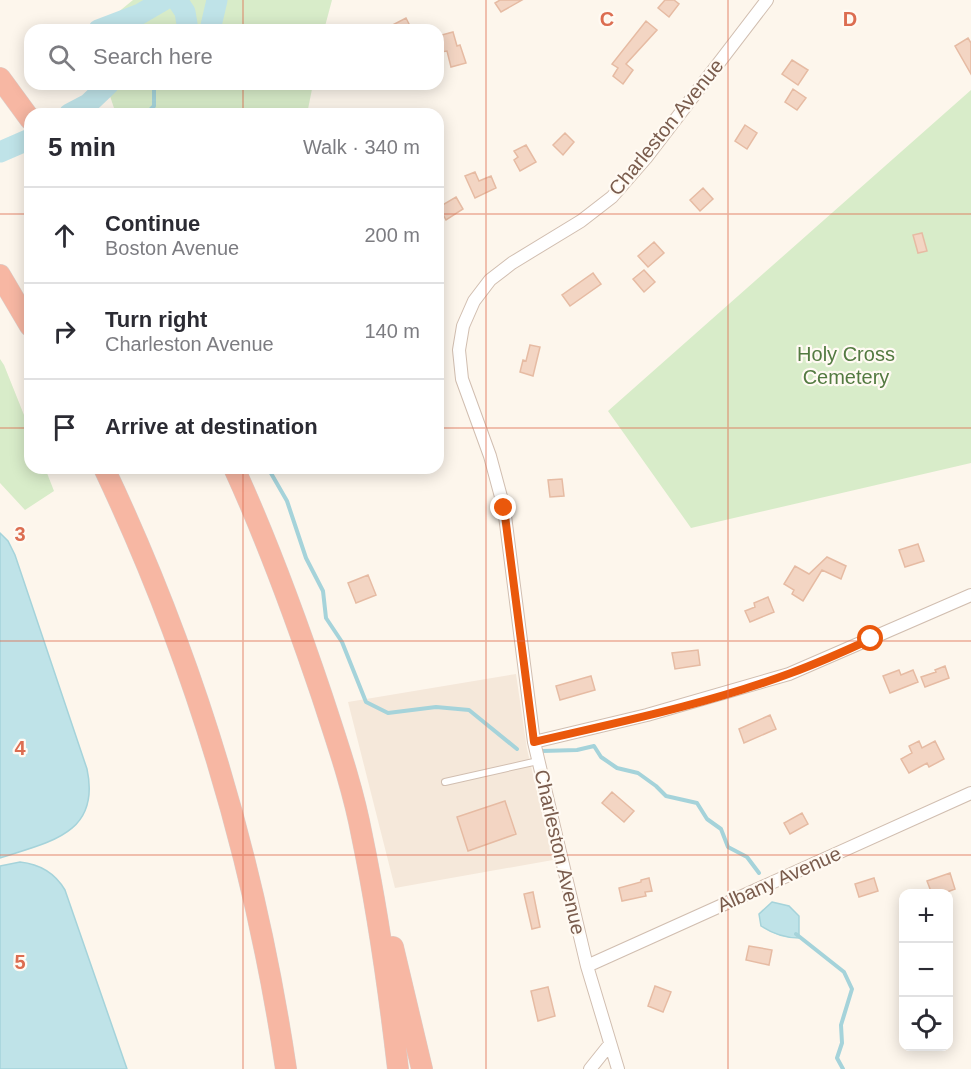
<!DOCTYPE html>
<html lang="en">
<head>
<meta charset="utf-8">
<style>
	:root { --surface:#fff; --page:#f7f7f7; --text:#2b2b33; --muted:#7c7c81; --line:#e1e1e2 }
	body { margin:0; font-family:Helvetica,sans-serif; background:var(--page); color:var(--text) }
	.controls { position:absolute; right:18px; bottom:18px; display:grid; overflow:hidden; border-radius:12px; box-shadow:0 3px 15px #0003 }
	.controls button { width:54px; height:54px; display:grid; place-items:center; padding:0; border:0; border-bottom:2px solid var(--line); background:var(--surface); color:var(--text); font:30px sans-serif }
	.stop { position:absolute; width:18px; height:18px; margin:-14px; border:4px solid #ea580c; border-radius:50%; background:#fff }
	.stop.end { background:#ea580c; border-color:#fff; box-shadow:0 2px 6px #0008 }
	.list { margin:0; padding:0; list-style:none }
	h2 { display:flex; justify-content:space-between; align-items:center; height:78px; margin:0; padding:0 24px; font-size:26px }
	h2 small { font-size:20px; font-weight:400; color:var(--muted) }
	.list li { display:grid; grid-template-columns:39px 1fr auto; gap:18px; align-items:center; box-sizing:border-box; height:96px; padding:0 24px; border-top:2px solid var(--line) }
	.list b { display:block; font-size:22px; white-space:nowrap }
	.list p { margin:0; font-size:20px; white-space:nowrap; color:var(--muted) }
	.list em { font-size:20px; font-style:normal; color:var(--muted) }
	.icon { flex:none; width:33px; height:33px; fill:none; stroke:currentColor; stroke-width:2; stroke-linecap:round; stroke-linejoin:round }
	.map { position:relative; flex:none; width:971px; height:1069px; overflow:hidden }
	.search { position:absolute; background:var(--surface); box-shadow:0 3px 15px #0003; left:24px; top:24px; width:420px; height:66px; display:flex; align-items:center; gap:15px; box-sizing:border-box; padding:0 21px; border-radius:18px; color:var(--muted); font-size:22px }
	.panel { position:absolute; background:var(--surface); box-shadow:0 3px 15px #0003; left:24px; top:108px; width:420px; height:366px; border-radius:18px }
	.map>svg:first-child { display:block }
	.residential { fill:#f5e8da }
	.green { fill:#d8ecc9 }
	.water { fill:#bfe3e8; stroke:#a5d3da; stroke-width:1.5 }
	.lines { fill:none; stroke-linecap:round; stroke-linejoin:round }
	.stream { stroke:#a5d3da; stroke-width:4 }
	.river { stroke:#bfe3e8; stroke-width:21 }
	.building { fill:#f3d5c3; stroke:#e6bba3; stroke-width:1.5 }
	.service-casing { stroke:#d1beb0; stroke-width:8 }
	.minor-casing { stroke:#d1beb0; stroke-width:14 }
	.motorway-casing { stroke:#dad1cd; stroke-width:22 }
	.service { stroke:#fff; stroke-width:6 }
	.minor { stroke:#fff; stroke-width:12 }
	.motorway { stroke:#f7b7a3; stroke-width:21 }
	.route { stroke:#ea580c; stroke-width:8 }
	.grid { fill:none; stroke:#dc6d51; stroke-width:1.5; stroke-opacity:0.55 }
	.labels { text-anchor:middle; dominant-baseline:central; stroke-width:4.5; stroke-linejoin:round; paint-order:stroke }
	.street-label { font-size:20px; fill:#7a5c4d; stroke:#fffaf3 }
	.park-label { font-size:20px; fill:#537a41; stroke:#fffaf3 }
	.grid-label { font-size:20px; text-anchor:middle; font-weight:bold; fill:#dc6d51; stroke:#fffaf3; stroke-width:4.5; stroke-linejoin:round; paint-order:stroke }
</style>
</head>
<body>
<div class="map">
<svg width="971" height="1069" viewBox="0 0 971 1069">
	<rect width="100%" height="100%" fill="#fdf6ec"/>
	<path class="residential" d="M516 674 527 749 553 860 395 888 348 702Z"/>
	<path class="green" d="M133 0H332L324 30H109L111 18Z
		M106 84H313L307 114H116Z
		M971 90V463L691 528 608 411Z
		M0 359 4 365 30 430V468H45L54 491 25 510 0 483Z"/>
	<path class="water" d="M0 533 8 541 15 555 87 769C101 834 49 842 0 858Z
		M20 862C39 864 55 873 65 890L127 1069H0V866Z
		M772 902 789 906 799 916V938C784 938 773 934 761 926L759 914Z"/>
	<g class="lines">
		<path class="stream" d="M146 114 154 106V84
			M268 468 287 501 306 558 323 591 326 618 342 642 366 702 388 713 436 707 469 710 517 749
			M542 751 577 750 594 746 601 757 617 768 638 773 656 786 666 796 697 803 707 819 721 829 728 847 747 857 759 873
			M796 934 844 972 852 989 841 1025 842 1043 837 1058 843 1069"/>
		<path class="river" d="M177 0 185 12 188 30
			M98 30 140 14 164 0
			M210 30 217 0
			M69 114 88 104 109 84
			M0 152 30 139"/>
	</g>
	<path class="building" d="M500 0H522L501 12 495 3Z
		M665 0H674L679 4 669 17 658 8Z
		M406 18 412 30H383Z
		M646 21 657 30 626 64 633 70 623 84 613 76 618 68 612 64Z
		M453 32 457 46 460 45 466 63 451 67 447 51 441 52 438 36Z
		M968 38 971 43V74L955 46Z
		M792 60 808 70 798 85 782 74Z
		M793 89 806 98 797 110 785 102Z
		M745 125 757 133 747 149 735 141Z
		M565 133 574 142 563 155 553 145Z
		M526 145 536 162 520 171 514 160 518 157 514 151Z
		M475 172 479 181 491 176 496 188 475 198 465 176Z
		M703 188 713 199 700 211 690 200Z
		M456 197 463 209 446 220 439 207Z
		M922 233 927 251 918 253 913 235Z
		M654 242 664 253 648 267 638 256Z
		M644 270 655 282 644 292 633 279Z
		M593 273 601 284 570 306 562 295Z
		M530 345 540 347 533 376 520 372 523 360 526 361Z
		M562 479 564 496 550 497 548 480Z
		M918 544 924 561 905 567 899 550Z
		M827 557 846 566 841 579 822 570 803 601 792 594 794 590 784 584 795 566 809 574Z
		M368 575 376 595 356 603 348 583Z
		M768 597 774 612 750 622 745 611 755 607 754 603Z
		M698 650 700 665 675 669 672 653Z
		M945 666 949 678 925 687 921 677 936 672 935 670Z
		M899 670 901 675 913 670 918 682 890 693 883 676Z
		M591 676 595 690 560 700 556 686Z
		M770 715 776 729 744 743 739 729Z
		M919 741 922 748 935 741 944 759 929 767 927 763 909 773 901 759 912 753 909 746Z
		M612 792 634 811 624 822 602 803Z
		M505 801 516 834 468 851 457 817Z
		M802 813 808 824 790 834 784 823Z
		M950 873 955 889 942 894H932L927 881Z
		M649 878 652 891 645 892 646 896 622 901 619 888 641 882V880Z
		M874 878 878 891 859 897 855 884Z
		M533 892 540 927 532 929 524 894Z
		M749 946 772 950 769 965 746 960Z
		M655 986 671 992 663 1012 648 1006Z
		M548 987 555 1016 538 1021 531 991Z"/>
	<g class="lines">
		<g class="service-casing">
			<path id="service" d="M445 782 538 761"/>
		</g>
		<g class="minor-casing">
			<path id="minor" d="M534 742 647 715 789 674 971 595
				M587 966 971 793
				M590 1069 610 1044
				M618 1069 587 966 534 742 504 508 490 456 462 379 459 350 463 326 474 301 490 280 512 263 581 221 612 197 646 158 767 0"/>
		</g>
		<g class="motorway-casing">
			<path id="motorway" d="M0 78 30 119
				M0 275 30 326
				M104 468C194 658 255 861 286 1069
				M234 468C268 542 296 619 322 696 337 742 353 788 362 836 378 913 389 991 398 1069
				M393 947 422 1069"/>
		</g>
		<use href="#service" class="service"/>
		<use href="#minor" class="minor"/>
		<use href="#motorway" class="motorway"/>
	</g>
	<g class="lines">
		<path class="route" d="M504 508 534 742C620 722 708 704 791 673 818 663 845 651 871 639"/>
	</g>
	<path class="grid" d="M243 0V30M486 0V1069M728 0V1069M243 84V114M0 214H30M438 214H971M0 428H30M438 428H971M243 468V1069M0 641H971M0 855H971"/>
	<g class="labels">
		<g class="street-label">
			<text transform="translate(666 127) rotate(-51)">Charleston Avenue</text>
			<text transform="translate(560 852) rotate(77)">Charleston Avenue</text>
			<text transform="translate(779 879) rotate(-24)">Albany Avenue</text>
		</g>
		<g class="park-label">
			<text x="846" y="354">Holy Cross<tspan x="846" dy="23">Cemetery</tspan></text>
		</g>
	</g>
	<g class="grid-label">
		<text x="607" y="26">C</text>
		<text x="850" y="26">D</text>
		<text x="20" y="541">3</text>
		<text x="20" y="755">4</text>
		<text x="20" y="969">5</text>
	</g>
</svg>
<div class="controls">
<button>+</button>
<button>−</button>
<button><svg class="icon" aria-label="locate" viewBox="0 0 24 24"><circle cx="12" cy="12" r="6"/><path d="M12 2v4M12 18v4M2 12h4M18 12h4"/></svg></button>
</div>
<div class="stop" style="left:871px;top:639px"></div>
<div class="stop end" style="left:504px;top:508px"></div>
<div class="search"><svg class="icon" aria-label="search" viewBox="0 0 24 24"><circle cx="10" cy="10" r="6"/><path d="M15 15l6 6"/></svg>Search here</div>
<section class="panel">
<h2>5 min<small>Walk · 340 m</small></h2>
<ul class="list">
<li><svg class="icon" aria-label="ahead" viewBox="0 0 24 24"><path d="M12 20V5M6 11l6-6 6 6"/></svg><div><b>Continue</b><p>Boston Avenue</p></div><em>200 m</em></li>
<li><svg class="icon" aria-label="right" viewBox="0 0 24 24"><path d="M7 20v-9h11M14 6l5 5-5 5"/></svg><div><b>Turn right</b><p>Charleston Avenue</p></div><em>140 m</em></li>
<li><svg class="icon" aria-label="arrive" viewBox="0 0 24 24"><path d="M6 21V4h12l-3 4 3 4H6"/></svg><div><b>Arrive at destination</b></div></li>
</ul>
</section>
</div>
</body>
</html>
